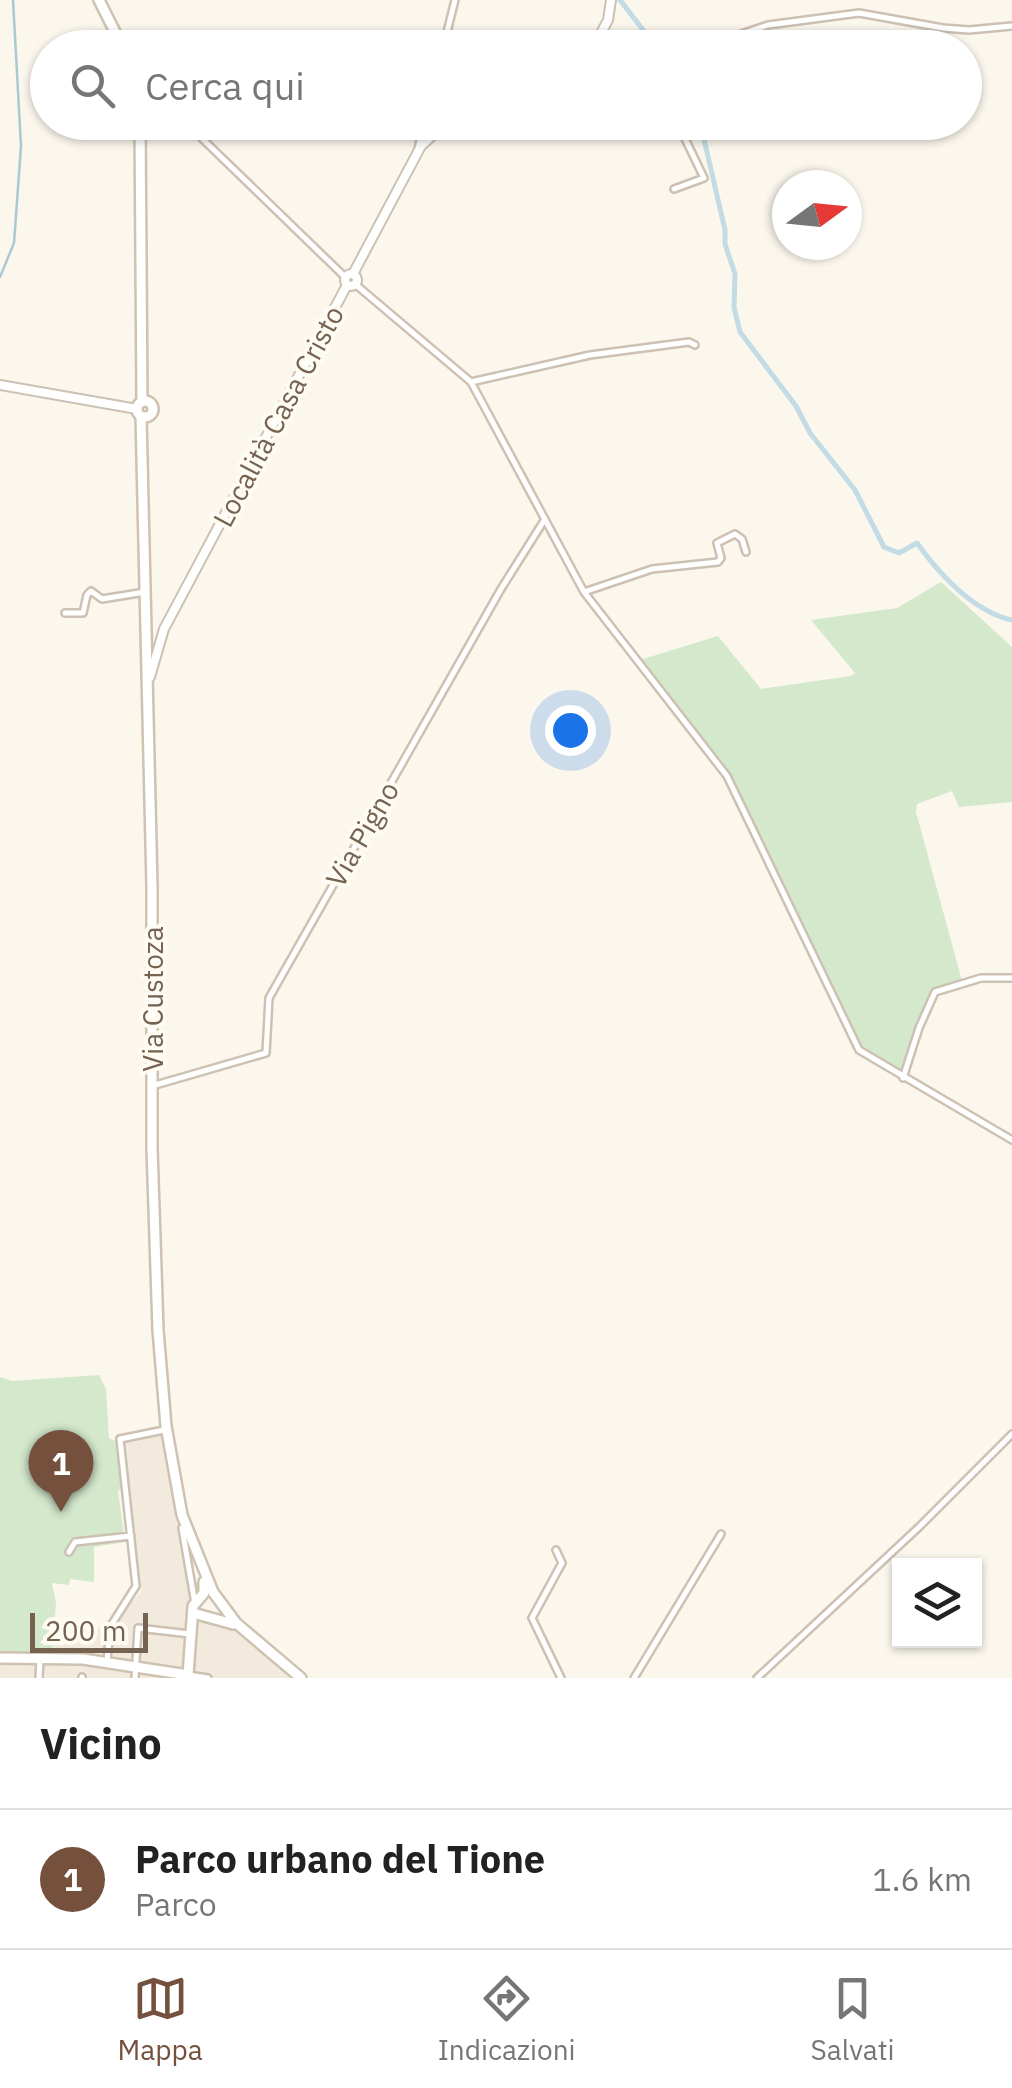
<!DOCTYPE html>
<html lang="it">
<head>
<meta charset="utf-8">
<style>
	:root { --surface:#fff; --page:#f2f2f2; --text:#222; --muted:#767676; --line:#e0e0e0; --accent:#74503d }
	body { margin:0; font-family:"IBM Plex Sans",sans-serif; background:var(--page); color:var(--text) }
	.controls { position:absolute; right:30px; bottom:30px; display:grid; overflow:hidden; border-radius:0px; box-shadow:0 2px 8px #0004 }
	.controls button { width:90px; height:90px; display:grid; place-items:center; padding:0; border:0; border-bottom:2px solid var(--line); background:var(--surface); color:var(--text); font:50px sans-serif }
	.compass { position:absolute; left:772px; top:170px; width:90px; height:90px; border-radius:50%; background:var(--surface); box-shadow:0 2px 8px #0004; rotate:75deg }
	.scale { position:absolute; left:30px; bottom:25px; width:118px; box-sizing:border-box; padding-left:10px; border:5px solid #756251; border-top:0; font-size:28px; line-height:35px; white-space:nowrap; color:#756251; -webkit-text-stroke:8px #fefbf3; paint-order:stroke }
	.you { position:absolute; left:570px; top:730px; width:35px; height:35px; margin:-25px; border:8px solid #fff; border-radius:50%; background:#1a73e8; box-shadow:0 0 0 15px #1a73e833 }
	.badge { display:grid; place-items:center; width:65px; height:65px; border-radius:50%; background:var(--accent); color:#fff; font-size:32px; font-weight:700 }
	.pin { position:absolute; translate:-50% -82px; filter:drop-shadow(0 2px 5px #0008) }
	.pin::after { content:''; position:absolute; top:52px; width:35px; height:30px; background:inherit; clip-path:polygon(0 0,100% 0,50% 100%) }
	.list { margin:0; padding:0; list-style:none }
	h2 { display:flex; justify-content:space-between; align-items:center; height:130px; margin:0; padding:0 40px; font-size:42px }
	h2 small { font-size:32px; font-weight:400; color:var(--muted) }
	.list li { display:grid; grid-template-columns:65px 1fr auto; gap:30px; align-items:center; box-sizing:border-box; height:140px; padding:0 40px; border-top:2px solid var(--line) }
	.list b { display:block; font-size:38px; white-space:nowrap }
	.list p { margin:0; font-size:32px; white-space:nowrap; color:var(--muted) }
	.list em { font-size:32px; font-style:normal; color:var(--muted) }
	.icon { flex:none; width:55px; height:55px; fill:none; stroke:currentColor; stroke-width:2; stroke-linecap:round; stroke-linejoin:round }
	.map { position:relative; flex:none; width:1012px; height:1678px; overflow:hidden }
	.search { position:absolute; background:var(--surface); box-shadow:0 2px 8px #0004; left:30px; right:30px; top:30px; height:110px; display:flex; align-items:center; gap:25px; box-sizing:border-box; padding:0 35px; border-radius:55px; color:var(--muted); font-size:38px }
	.sheet { height:270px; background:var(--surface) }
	nav { display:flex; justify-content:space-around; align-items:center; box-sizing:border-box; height:140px; border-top:2px solid var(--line); background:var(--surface); font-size:28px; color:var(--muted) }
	nav a { display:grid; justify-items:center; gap:5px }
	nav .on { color:var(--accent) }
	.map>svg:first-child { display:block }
	.residential { fill:#f2eadc }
	.green { fill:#d4e8cc }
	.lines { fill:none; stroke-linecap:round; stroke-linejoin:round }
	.stream { stroke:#a9c9d5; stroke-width:2.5 }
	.canal { stroke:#c2dbe4; stroke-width:5 }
	.minor-casing { stroke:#cdc1b3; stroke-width:10 }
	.tertiary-casing { stroke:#cdc1b3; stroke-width:12 }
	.secondary-casing { stroke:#cfc2b1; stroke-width:14 }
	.minor { stroke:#fff; stroke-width:5 }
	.tertiary { stroke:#fff; stroke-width:8 }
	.secondary { stroke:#fff; stroke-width:9 }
	.labels { text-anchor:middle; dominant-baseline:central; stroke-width:8; stroke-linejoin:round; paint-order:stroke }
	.street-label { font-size:28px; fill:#756251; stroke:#fefbf3 }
</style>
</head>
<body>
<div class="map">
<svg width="1012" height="1678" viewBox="0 0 1012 1678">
	<rect width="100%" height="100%" fill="#fbf7ed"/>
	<path class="residential" d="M165 1433 184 1529 195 1620 228 1624 290 1678H0V1660H42L45 1627H113L121 1612 141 1593 123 1440Z"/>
	<path class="green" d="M941 582 1012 647V802L959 807 952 791 917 804 916 812 962 981 931 993C922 1019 912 1043 904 1069L900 1072 862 1048 787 898 736 785 712 750 640 660 718 636 761 689 850 676 855 673 811 620 897 608Z
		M99 1375 106 1389 109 1438 117 1442 122 1488 118 1491 125 1542 94 1547V1582L70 1579 69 1585 52 1583 56 1603 52 1653 0 1652V1377L12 1381Z"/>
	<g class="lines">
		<path class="stream" d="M0 277 14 243 21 146 13 0"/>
		<path class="canal" d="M620 0 657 48
			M700 122 725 230V244L735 274 734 307 740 332 796 406 810 433 855 490 884 547 899 553 917 543C939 574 974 612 1012 620"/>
		<g class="minor-casing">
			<path id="minor" d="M443 48 455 0
				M700 48 768 25 859 13 943 28 969 30 1012 26
				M185 122 345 277
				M418 149 424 122
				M674 189 704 178 677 122
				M355 284 471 382 584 592 727 776 859 1050 1012 1140
				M471 382 590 355 689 342 695 345
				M584 592 652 569 718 562 721 558 717 543 735 534 742 539 746 552
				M65 613H83L87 595 91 591 102 599 145 592
				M903 1078 919 1028 935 992 981 978H1012
				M152 1086 266 1053 269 998 501 589 545 519
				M182 1528 195 1604
				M556 1550 562 1563 532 1618 561 1678
				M69 1552 75 1542 131 1536
				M107 1662 110 1627 136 1586 120 1439 164 1430
				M188 1675 208 1678
				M39 1678 40 1660
				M82 1678V1677
				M135 1678 138 1628 190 1634
				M634 1678 721 1534
				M757 1678 919 1527 1012 1434"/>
		</g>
		<g class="tertiary-casing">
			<path id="tertiary" d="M593 48 608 20 611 0
				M345 280a6 6 0 1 1 12 0a6 6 0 1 1-12 0Z
				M353 274 421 146 447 122
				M0 385 137 409
				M150 677 164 629 347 285"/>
		</g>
		<g class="secondary-casing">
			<path id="secondary" d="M99 0 123 48
				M140 122 142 402
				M137 409a8 8 0 1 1 16 0a8 8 0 1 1-16 0Z
				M141 416 152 887V1148L158 1330 166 1426 182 1515 213 1592 236 1623 301 1678
				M193 1613 233 1624
				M0 1658 83 1659 188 1675 193 1606 204 1593V1582"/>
		</g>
		<use href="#minor" class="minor"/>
		<use href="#tertiary" class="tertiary"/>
		<use href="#secondary" class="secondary"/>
	</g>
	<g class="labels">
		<g class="street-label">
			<text transform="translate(278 416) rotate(-62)">Località Casa Cristo</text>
			<text transform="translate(362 834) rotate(-60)">Via Pigno</text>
			<text transform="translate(152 999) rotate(-90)">Via Custoza</text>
		</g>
	</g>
</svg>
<div class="controls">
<button><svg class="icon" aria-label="layers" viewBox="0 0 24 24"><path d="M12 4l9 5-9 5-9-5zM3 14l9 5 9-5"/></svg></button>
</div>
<svg class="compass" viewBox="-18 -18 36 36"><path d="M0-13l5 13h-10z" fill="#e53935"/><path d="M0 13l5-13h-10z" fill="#767676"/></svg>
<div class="scale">200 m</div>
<div class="you"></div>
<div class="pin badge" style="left:61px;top:1512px">1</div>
<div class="search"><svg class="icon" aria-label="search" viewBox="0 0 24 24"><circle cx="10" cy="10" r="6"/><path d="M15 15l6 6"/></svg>Cerca qui</div>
</div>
<section class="sheet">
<h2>Vicino<small></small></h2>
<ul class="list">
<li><span class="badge">1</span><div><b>Parco urbano del Tione</b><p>Parco</p></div><em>1.6 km</em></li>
</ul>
</section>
<nav>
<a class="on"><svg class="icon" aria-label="map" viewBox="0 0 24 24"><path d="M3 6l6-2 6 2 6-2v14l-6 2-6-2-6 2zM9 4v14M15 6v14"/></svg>Mappa</a>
<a><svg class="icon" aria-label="directions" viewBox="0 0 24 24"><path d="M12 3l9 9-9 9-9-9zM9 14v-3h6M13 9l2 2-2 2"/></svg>Indicazioni</a>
<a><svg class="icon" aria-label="saved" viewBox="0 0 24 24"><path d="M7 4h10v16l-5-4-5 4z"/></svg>Salvati</a>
</nav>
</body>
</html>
